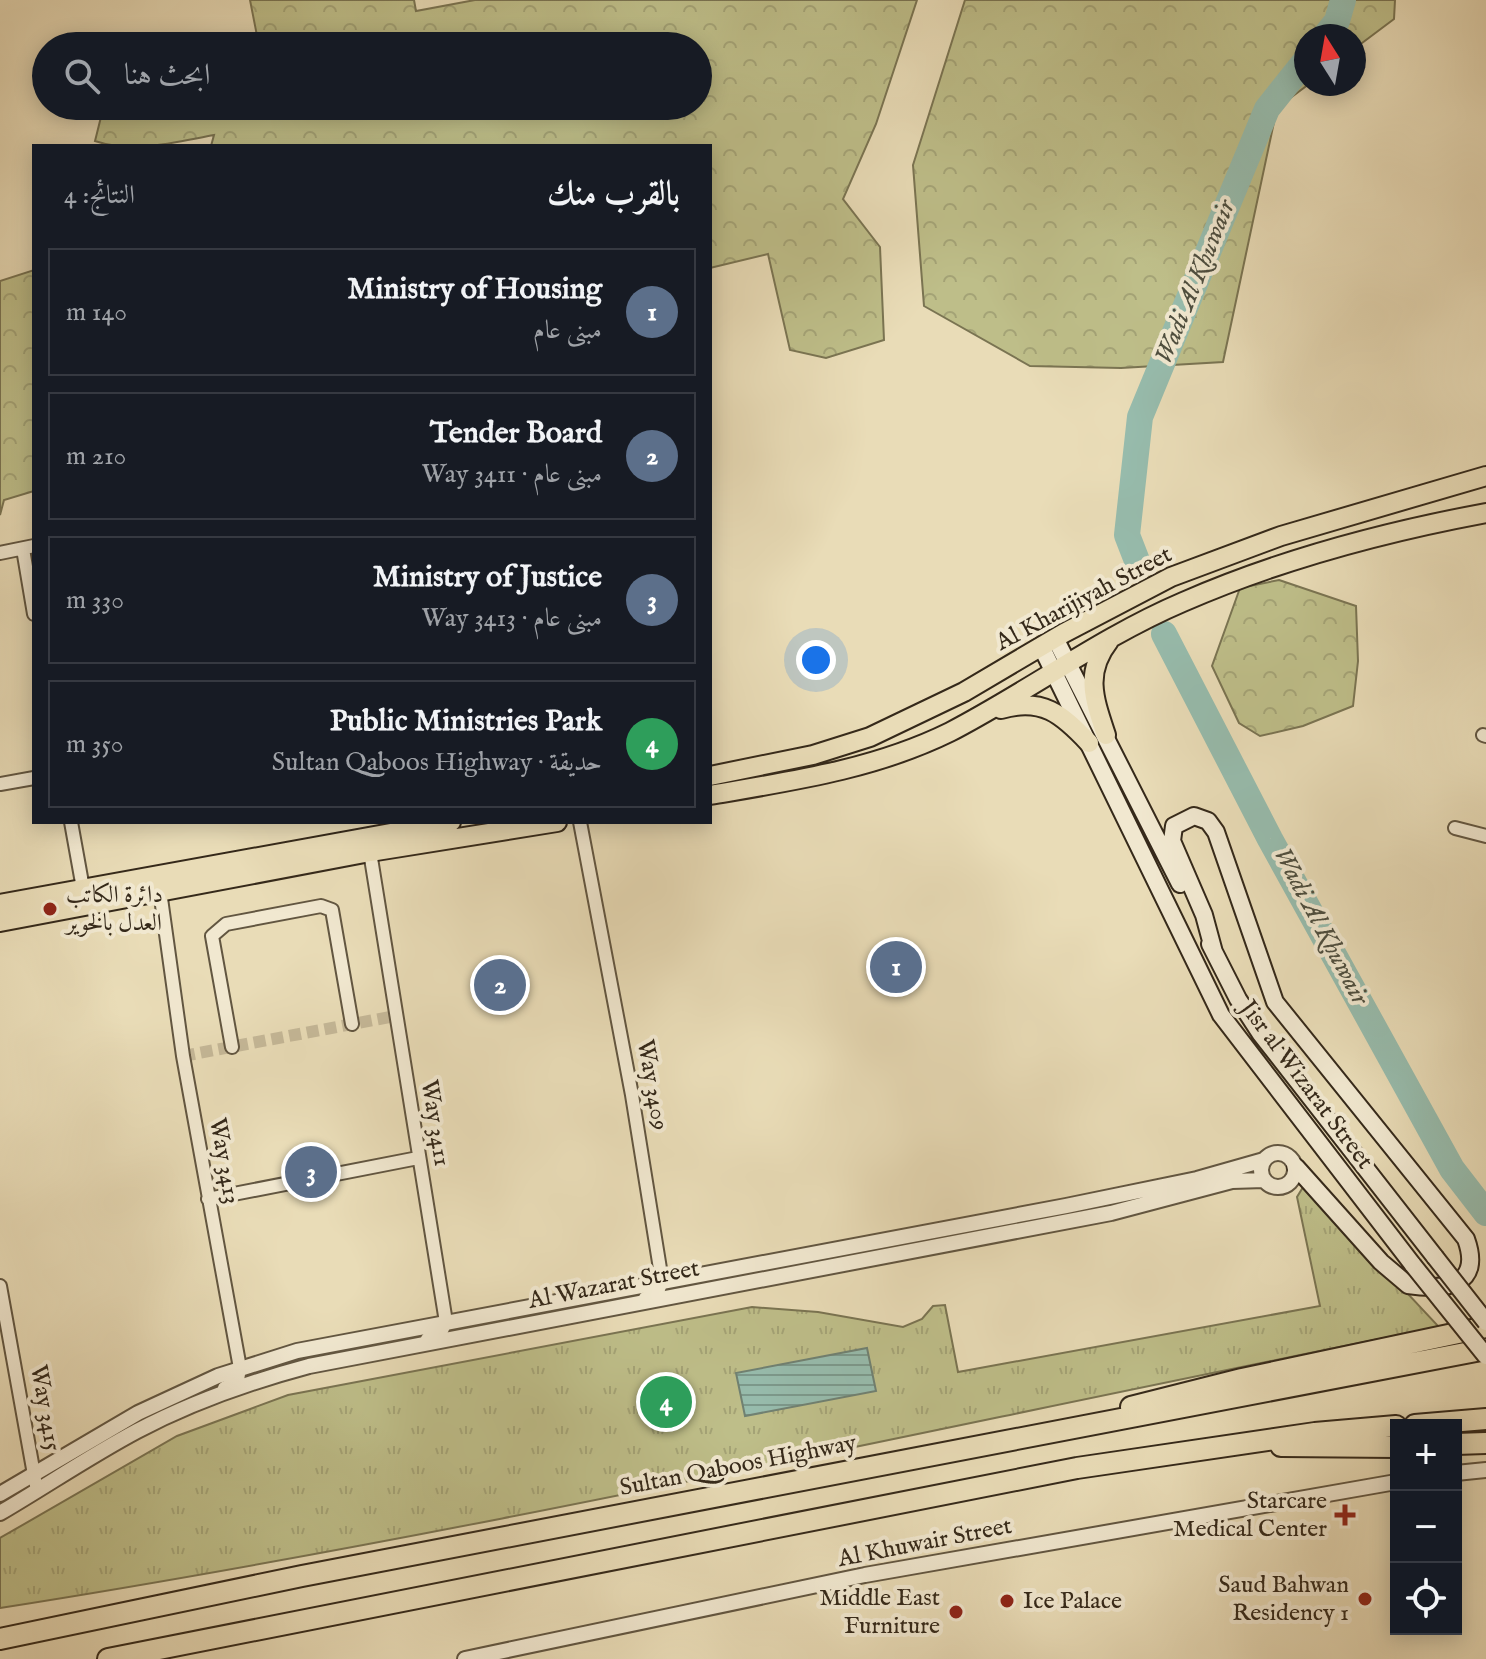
<!DOCTYPE html>
<html lang="ar">
<head>
<meta charset="utf-8">
<style>
	:root { --surface:#171b24; --page:#20242c; --text:#f1f3f6; --muted:#9ea1a6; --line:#363941; --accent:#c59692 }
	body { margin:0; font-family:"IM FELL English",Amiri,serif; background:var(--page); color:var(--text); direction:rtl }
	.controls { position:absolute; right:24px; bottom:24px; display:grid; overflow:hidden; border-radius:0px; box-shadow:0 4px 20px #0003 }
	.controls button { width:72px; height:72px; display:grid; place-items:center; padding:0; border:0; border-bottom:2px solid var(--line); background:var(--surface); color:var(--text); font:40px sans-serif }
	.compass { position:absolute; left:1294px; top:24px; width:72px; height:72px; border-radius:50%; background:var(--surface); box-shadow:0 4px 20px #0003; rotate:349deg }
	.you { position:absolute; left:816px; top:660px; width:28px; height:28px; margin:-20px; border:6px solid #fff; border-radius:50%; background:#1a73e8; box-shadow:0 0 0 12px #1a73e833 }
	.badge { display:grid; place-items:center; width:52px; height:52px; border-radius:50%; background:var(--accent); color:#fff; font-size:26px; font-weight:700 }
	.pin { position:absolute; translate:-50% -50%; border:4px solid #fff; box-shadow:0 2px 8px #0006 }
	.list { margin:0; padding:0; list-style:none }
	h2 { display:flex; justify-content:space-between; align-items:center; height:104px; margin:0; padding:0 32px; font-size:34px }
	h2 small { font-size:26px; font-weight:400; color:var(--muted) }
	.list li { display:grid; grid-template-columns:52px 1fr auto; gap:24px; align-items:center; box-sizing:border-box; height:128px; margin:0 16px 16px; padding:0 16px; border:2px solid var(--line); border-radius:0px }
	.list b { display:block; font-size:30px; white-space:nowrap }
	.list p { margin:0; font-size:26px; white-space:nowrap; color:var(--muted) }
	.list em { font-size:26px; font-style:normal; color:var(--muted) }
	.icon { flex:none; width:44px; height:44px; fill:none; stroke:currentColor; stroke-width:2; stroke-linecap:round; stroke-linejoin:round }
	.map { position:relative; flex:none; width:1486px; height:1659px; overflow:hidden; direction:ltr }
	.search { position:absolute; background:var(--surface); box-shadow:0 4px 20px #0003; left:32px; top:32px; width:680px; height:88px; display:flex; align-items:center; gap:20px; box-sizing:border-box; padding:0 28px; border-radius:44px; color:var(--muted); font-size:30px }
	.panel { position:absolute; background:var(--surface); box-shadow:0 4px 20px #0003; left:32px; top:144px; width:680px; height:680px; border-radius:0px; direction:rtl }
	.map>svg:first-child { display:block }
	.forest { fill:url(#forest-crowns); stroke:#7a7452; stroke-width:2 }
	.park { fill:url(#park-tufts); stroke:#7a7452; stroke-width:2 }
	.water { fill:url(#water-rules); stroke:#708172; stroke-width:2 }
	.lines { fill:none; stroke-linecap:round; stroke-linejoin:round }
	.river { stroke:#97bcad; stroke-width:26 }
	.minor-tunnel { stroke:#c5b898; stroke-width:12; stroke-dasharray:12 6; stroke-linecap:butt }
	.minor-casing { stroke:#625641; stroke-width:16 }
	.tertiary-casing { stroke:#625641; stroke-width:18 }
	.secondary-casing { stroke:#35291a; stroke-width:20 }
	.primary-casing { stroke:#35291a; stroke-width:22 }
	.trunk-casing { stroke:#35291a; stroke-width:24 }
	.minor { stroke:#f1e8d0; stroke-width:12 }
	.tertiary { stroke:#f1e8d0; stroke-width:14 }
	.secondary { stroke:#f1e8d0; stroke-width:16 }
	.primary { stroke:#e9dcb7; stroke-width:18 }
	.trunk { stroke:#e9dcb7; stroke-width:20 }
	.secondary-bridge-casing { stroke:#35291a; stroke-width:20; stroke-linecap:butt }
	.secondary-bridge { stroke:#f1e8d0; stroke-width:16 }
	.poi-dot { fill:#8f2418; stroke:#f1e8d0; stroke-width:3 }
	.labels { text-anchor:middle; dominant-baseline:central; stroke-width:8; stroke-linejoin:round; paint-order:stroke }
	.street-label { font-size:24px; fill:#35291a; stroke:#f1e8d0 }
	.poi-label { font-size:24px; fill:#35291a; stroke:#f1e8d0; text-anchor:end }
	.water-label { font-size:26px; font-style:italic; fill:#4e4e3f; stroke:#f1e8d0 }
</style>
</head>
<body>
<div class="map">
<svg width="1486" height="1659" viewBox="0 0 1486 1659">
	<defs>
		<pattern id="forest-crowns" width="20" height="18" patternUnits="userSpaceOnUse" patternTransform="scale(2)"><rect width="20" height="18" fill="#bebe89"/><path d="M2 6a3 3 0 1 1 6 0M12 15a3 3 0 1 1 6 0" fill="none" stroke="#a4a376"/></pattern>
		<pattern id="park-tufts" width="24" height="20" patternUnits="userSpaceOnUse" patternTransform="scale(2)"><rect width="24" height="20" fill="#bebe89"/><path d="M3 7l-1-3M5 7V3M7 7l1-3M15 17l-1-3M17 17v-4M19 17l1-3" fill="none" stroke="#a4a376"/></pattern>
		<pattern id="water-rules" width="6" height="5" patternUnits="userSpaceOnUse" patternTransform="scale(2)"><rect width="6" height="5" fill="#97bcad"/><path d="M0 2.5h6" fill="none" stroke="#7c998c"/></pattern>
	</defs>
	<rect width="100%" height="100%" fill="#e9dcb7"/>
	<filter id="stains"><feTurbulence type="fractalNoise" baseFrequency=".0025" numOctaves="4"/><feColorMatrix values="0 0 0 0 .2 0 0 0 0 .09 0 0 0 0 .02 0 0 0 .5 -.17"/></filter>
	<radialGradient id="worn" r=".72"><stop offset=".6" stop-color="#630" stop-opacity="0"/><stop offset="1" stop-color="#630" stop-opacity=".3"/></radialGradient>
	<path class="forest" d="M250 0H414L416 11 475 0H917L876 124 843 199 880 247 884 340 826 358 790 350 768 254 710 268V146H211L214 135C176 142 133 154 95 141L101 117 123 106H698V46H259Z
		M965 0H1395L1394 19 1354 49V36H1306L1309 84 1277 108 1223 362 1121 368 1030 366 924 306 913 165Z
		M34 270V491L4 500 0 515V281Z
		M1279 580 1356 606 1358 661 1353 706 1303 726 1260 736 1239 723 1212 666 1240 588Z"/>
	<path class="park" d="M1305 1184 1439 1327C960 1422 483 1532 0 1608V1538L177 1436 288 1395 752 1307 818 1312 903 1327 922 1319 933 1306 945 1305 958 1372 1320 1306 1297 1197Z"/>
	<path class="water" d="M867 1348 876 1391 745 1416 736 1373Z"/>
	<g class="lines">
		<path class="river" d="M1325 36 1337 21 1343 0
			M1139 566 1127 535 1140 417 1267 109 1306 60
			M1164 634 1270 839 1452 1169 1486 1213"/>
		<path class="minor-tunnel" d="M183 1056 395 1016"/>
		<g class="minor-casing">
			<path id="minor" d="M23 549 34 614
				M0 553 34 546
				M1483 735 1486 736
				M0 784 34 778
				M71 822 84 894
				M580 822 632 1095 662 1281 658 1292 645 1298
				M1455 828 1486 836
				M370 852 446 1322 440 1335 427 1339
				M160 891 183 1056 240 1368 238 1380 224 1388
				M232 1047 212 936 226 924 321 906 332 910 352 1024
				M208 1199 418 1158
				M0 1286 37 1491"/>
		</g>
		<g class="tertiary-casing">
			<path id="tertiary" d="M1261 1170a17 17 0 1 1 34 0a17 17 0 1 1-34 0Z
				M1456 1473 1486 1470
				M0 1494 138 1413 218 1376 297 1351 1066 1206 1197 1179 1264 1160
				M0 1513C46 1486 90 1456 137 1431 192 1402 249 1382 309 1366L1111 1213 1232 1181 1264 1180
				M465 1659 865 1575 1396 1482"/>
		</g>
		<g class="secondary-casing">
			<path id="secondary" d="M1055 638 1180 884
				M1041 646 1221 1015 1413 1265
				M1210 944 1238 999 1260 1033 1435 1257
				M1214 952 1204 915 1172 841 1174 826 1194 816 1208 821 1216 832 1275 1002 1466 1239C1483 1286 1446 1291 1408 1285L1381 1262 1296 1167"/>
		</g>
		<g class="primary-casing">
			<path id="primary" d="M1001 709C1042 697 1062 714 1089 743
				M1106 735C1094 699 1084 673 1109 641
				M710 776 813 755 870 737 964 692 1064 633 1171 577 1281 536 1486 476
				M710 795C792 781 875 769 950 732 1029 691 1101 637 1183 602 1279 560 1384 532 1486 513
				M0 904 451 822
				M0 922 370 852 557 822"/>
		</g>
		<g class="trunk-casing">
			<path id="trunk" d="M1131 1407 1242 1379 1486 1327
				M1415 1425 1486 1419
				M1456 1444 1486 1443
				M1281 1446 1396 1447
				M0 1639 302 1576 1486 1349
				M108 1659 1077 1468 1315 1433 1396 1426"/>
		</g>
		<use href="#minor" class="minor"/>
		<use href="#tertiary" class="tertiary"/>
		<use href="#secondary" class="secondary"/>
		<use href="#primary" class="primary"/>
		<use href="#trunk" class="trunk"/>
		<g class="secondary-bridge-casing">
			<path id="secondary-bridge" d="M1435 1257 1486 1322
				M1413 1265 1486 1356"/>
		</g>
		<use href="#secondary-bridge" class="secondary-bridge"/>
	</g>
	<g class="poi-dot">
		<circle cx="50" cy="909" r="8"/>
		<path d="M1341 1503h8v8h8v8h-8v8h-8v-8h-8v-8h8z"/>
		<circle cx="1365" cy="1599" r="8"/>
		<circle cx="1007" cy="1601" r="8"/>
		<circle cx="956" cy="1612" r="8"/>
	</g>
	<g class="labels">
		<g class="street-label">
			<text transform="translate(1084 599) rotate(-28)">Al Kharijiyah Street</text>
			<text transform="translate(652 1085) rotate(80)">Way 3409</text>
			<text transform="translate(1306 1085) rotate(53)">Jisr al Wizarat Street</text>
			<text transform="translate(435 1123) rotate(81)">Way 3411</text>
			<text transform="translate(224 1161) rotate(80)">Way 3413</text>
			<text transform="translate(614 1285) rotate(-11)">Al Wazarat Street</text>
			<text transform="translate(45 1408) rotate(80)">Way 3415</text>
			<text transform="translate(738 1466) rotate(-11)">Sultan Qaboos Highway</text>
			<text transform="translate(925 1543) rotate(-11)">Al Khuwair Street</text>
		</g>
		<g class="poi-label">
			<text x="66" y="895" text-anchor="start">دائرة الكاتب<tspan x="66" dy="28">العدل بالخوير</tspan></text>
			<text x="1327" y="1501">Starcare<tspan x="1327" dy="28">Medical Center</tspan></text>
			<text x="1349" y="1585">Saud Bahwan<tspan x="1349" dy="28">Residency 1</tspan></text>
			<text x="940" y="1598">Middle East<tspan x="940" dy="28">Furniture</tspan></text>
			<text x="1023" y="1601" text-anchor="start">Ice Palace</text>
		</g>
		<g class="water-label">
			<text transform="translate(1195 282) rotate(-68)">Wadi Al Khuwair</text>
			<text transform="translate(1321 926) rotate(62)">Wadi Al Khuwair</text>
		</g>
	</g>
	<rect width="100%" height="100%" filter="url(#stains)"/>
	<rect width="100%" height="100%" fill="url(#worn)"/>
</svg>
<div class="controls">
<button>+</button>
<button>−</button>
<button><svg class="icon" aria-label="locate" viewBox="0 0 24 24"><circle cx="12" cy="12" r="6"/><path d="M12 2v4M12 18v4M2 12h4M18 12h4"/></svg></button>
</div>
<svg class="compass" viewBox="-18 -18 36 36"><path d="M0-13l5 13h-10z" fill="#e53935"/><path d="M0 13l5-13h-10z" fill="#9ea1a6"/></svg>
<div class="you"></div>
<div class="pin badge" style="left:896px;top:967px;background:#5c6f8a">1</div>
<div class="pin badge" style="left:500px;top:985px;background:#5c6f8a">2</div>
<div class="pin badge" style="left:311px;top:1172px;background:#5c6f8a">3</div>
<div class="pin badge" style="left:666px;top:1402px;background:#2e9e5b">4</div>
<div class="search"><svg class="icon" aria-label="search" viewBox="0 0 24 24"><circle cx="10" cy="10" r="6"/><path d="M15 15l6 6"/></svg>ابحث هنا</div>
<section class="panel">
<h2>بالقرب منك<small>النتائج: 4</small></h2>
<ul class="list">
<li><span class="badge" style="background:#5c6f8a">1</span><div><b>Ministry of Housing</b><p>مبنى عام</p></div><em>140 m</em></li>
<li><span class="badge" style="background:#5c6f8a">2</span><div><b>Tender Board</b><p>مبنى عام · Way 3411</p></div><em>210 m</em></li>
<li><span class="badge" style="background:#5c6f8a">3</span><div><b>Ministry of Justice</b><p>مبنى عام · Way 3413</p></div><em>330 m</em></li>
<li><span class="badge" style="background:#2e9e5b">4</span><div><b>Public Ministries Park</b><p>حديقة · Sultan Qaboos Highway</p></div><em>350 m</em></li>
</ul>
</section>
</div>
</body>
</html>
